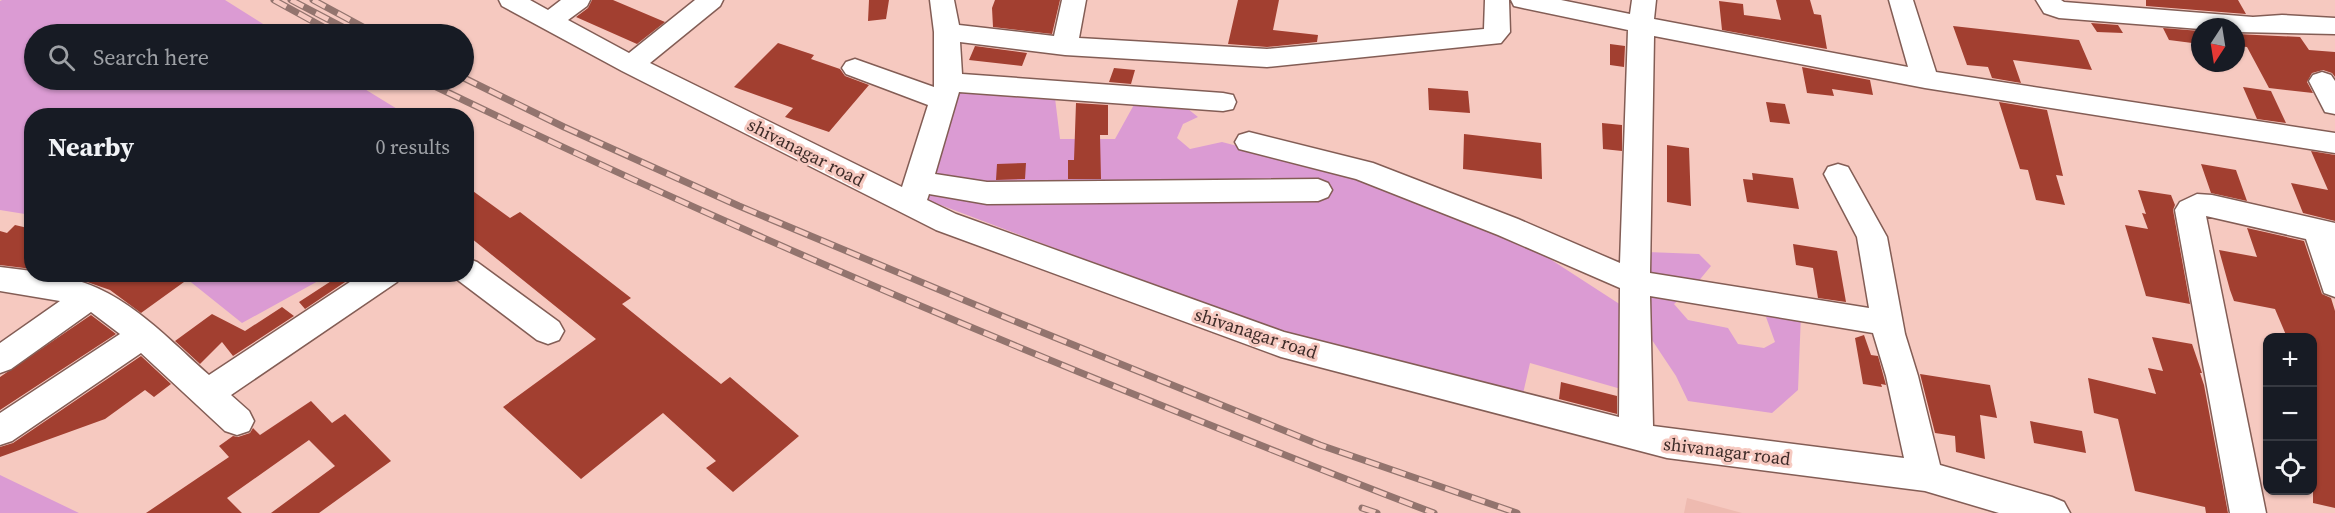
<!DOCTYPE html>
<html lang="en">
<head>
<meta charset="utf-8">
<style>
	:root { --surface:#171b24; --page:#20242c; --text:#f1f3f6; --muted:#9ea1a6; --line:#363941 }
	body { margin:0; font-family:"Source Serif 4",serif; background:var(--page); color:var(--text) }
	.controls { position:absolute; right:18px; bottom:18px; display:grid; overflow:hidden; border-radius:12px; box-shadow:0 2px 4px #0004 }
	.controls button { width:54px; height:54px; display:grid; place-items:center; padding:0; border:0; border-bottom:2px solid var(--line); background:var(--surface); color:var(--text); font:30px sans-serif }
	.compass { position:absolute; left:2191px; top:18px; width:54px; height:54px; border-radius:50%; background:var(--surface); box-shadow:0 2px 4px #0004; rotate:192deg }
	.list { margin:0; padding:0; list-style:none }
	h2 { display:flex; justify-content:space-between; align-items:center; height:78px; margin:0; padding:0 24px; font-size:26px }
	h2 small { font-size:20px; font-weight:400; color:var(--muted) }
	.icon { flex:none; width:33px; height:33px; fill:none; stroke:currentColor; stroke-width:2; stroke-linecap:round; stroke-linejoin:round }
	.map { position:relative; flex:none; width:2335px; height:513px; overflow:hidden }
	.search { position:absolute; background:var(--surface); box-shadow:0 2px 4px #0004; left:24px; top:24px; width:450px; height:66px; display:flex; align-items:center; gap:15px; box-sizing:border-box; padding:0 21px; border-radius:33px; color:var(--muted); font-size:22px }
	.panel { position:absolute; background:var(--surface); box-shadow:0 2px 4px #0004; left:24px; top:108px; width:450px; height:174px; border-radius:24px }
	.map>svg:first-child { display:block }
	.built { fill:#eebab0 }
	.green { fill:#db9bd3 }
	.building { fill:#a23f30 }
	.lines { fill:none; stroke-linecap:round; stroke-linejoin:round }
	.minor-casing { stroke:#835d55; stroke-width:3 }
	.minor { fill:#fff; fill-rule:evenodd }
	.rail-casing { stroke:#93746e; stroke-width:7 }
	.rail { stroke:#f6c9c0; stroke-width:4.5; stroke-dasharray:14; stroke-linecap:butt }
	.labels { text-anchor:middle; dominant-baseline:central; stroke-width:6; stroke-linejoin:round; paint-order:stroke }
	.street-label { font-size:18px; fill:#3d2b28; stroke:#f6c9c0 }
</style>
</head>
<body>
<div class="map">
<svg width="2335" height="513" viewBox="0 0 2335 513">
	<rect width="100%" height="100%" fill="#f6c9c0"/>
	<path class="built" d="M1687 498 1742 513H1684Z"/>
	<path class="green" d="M2 0H225L279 34H34V80H350L407 115 32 116 31 215 0 210V1Z
		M961 89 1055 98 1060 139H1115L1136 101 1183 105 1198 117 1183 124 1177 138 1190 149 1222 142 1385 184 1516 237 1621 305V389L1530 363 1522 398 1382 362 1218 310 922 198Z
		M1647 252 1699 254 1711 266 1692 289 1674 304 1688 320 1728 328 1738 344 1764 348 1775 342 1766 317 1782 307 1801 314 1798 390 1772 413 1688 401 1676 376 1650 337Z
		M182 275H329L242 323Z
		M0 475 79 513H0Z"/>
	<path class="building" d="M592 0H613L665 22 637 44 576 17 588 8Z
		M869 0H889L886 19 868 21Z
		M995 0H1060L1052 34 993 27 992 8Z
		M1238 0H1279L1273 30 1318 35 1317 42 1267 47 1228 44Z
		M1776 0H1810L1814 14 1821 15 1827 49 1722 30 1719 1 1743 4 1744 15 1781 20Z
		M2146 0H2238L2246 14 2146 6Z
		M2091 23 2118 25 2123 33 2097 32Z
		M1953 26 2079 40 2092 70 2013 60 2021 83 1992 78 1988 67 1967 65Z
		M2163 28 2200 31V44L2169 40Z
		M2236 34 2300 37 2309 50 2335 52V77L2332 73 2323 70 2312 73 2307 82 2313 93 2269 88 2247 47 2236 46Z
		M778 43 814 55 811 59 840 69 845 76 869 85 829 132 785 117 793 108 734 87Z
		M1610 44 1625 46 1624 67 1610 65Z
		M975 46 1027 53 1022 66 969 60Z
		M1802 67 1870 80 1873 95 1832 89 1834 96 1807 93Z
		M1114 68 1135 70 1131 84 1109 82Z
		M2243 87 2271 91 2286 123 2257 119Z
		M1428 88 1468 91 1470 113 1429 110Z
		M1766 102 1785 104 1790 124 1770 122Z
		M1999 102 2047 110 2063 176 2056 175 2065 205 2036 200 2028 170 2020 169Z
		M1076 103 1108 105V135H1100L1101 179H1068V160H1074Z
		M1602 123 1622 125V151L1603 149Z
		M1464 134 1541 143 1542 179 1463 169Z
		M1667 145 1689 148 1691 206 1667 202Z
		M2311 151 2335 155V221L2303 213 2291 183 2328 190Z
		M1026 163 1025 179 996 180 997 164Z
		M2201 164 2236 170 2247 201 2211 193Z
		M1752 173 1793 178 1799 209 1747 202 1743 179 1753 180Z
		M466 186 510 218 520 212 631 298 622 304 721 384 730 377 799 436 733 492 706 468 716 461 663 413 581 479 503 407 596 339 466 234Z
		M2138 190 2171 195 2175 205 2173 210 2190 304 2146 296 2125 225 2148 229 2142 213 2146 214Z
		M15 225 32 229V269L0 265V231L7 233Z
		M2247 228 2304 241 2322 294 2331 298 2335 311V508L2313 503V338L2286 335 2275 309 2234 301 2230 290 2219 250 2257 257Z
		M1793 244 1837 251 1846 302 1818 298 1813 268 1796 265Z
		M73 274H172L184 282 141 313 110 290 73 277Z
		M342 274H357L305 309 299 302Z
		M282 307 294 316 233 356 222 342 200 364 175 341 212 314 245 331Z
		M91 315 116 334 0 410V377Z
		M1864 335 1871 355 1878 356 1886 385 1881 384 1882 387 1863 384 1855 338Z
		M2152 337 2192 344 2202 373H2200L2204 385 2228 513H2206L2205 507 2135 491 2118 419 2094 413 2088 378 2156 394 2148 368 2163 371Z
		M141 356 171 384 154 397 145 390 105 419 0 457V447L13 443Z
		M1920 374 1990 385 1997 418 1980 415 1985 459 1956 452 1955 436 1935 433Z
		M1561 382 1617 396V414L1559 399Z
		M311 401 332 423 345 414 391 461 319 513H271L335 466 309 440 227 498 242 513H146L229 457 219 446 233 436 238 437 250 433 253 428 260 435Z
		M2030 421 2082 431 2086 453 2034 443Z"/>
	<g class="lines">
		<g class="minor-casing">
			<path id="minor" d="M499 0H530L548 10 561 0H590L587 6 568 20 629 53 695 0H723L720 6 650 63 902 187 928 105 846 74 842 68 846 62 855 59 934 87V32L930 0H954L959 25 1054 36 1062 0H1086L1079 38 1267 49 1484 29 1485 0H1509L1510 32 1501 43 1267 67 1065 55 960 42 962 74 1223 93 1233 95 1236 102 1233 109 1223 111 959 92 935 174 987 182 1318 179 1328 183 1332 190 1328 197 1318 201 987 204 929 194 927 200 956 214 1284 332 1619 417 1620 288 1498 235 1356 179 1239 149 1235 142 1239 135 1249 132 1373 163 1518 219 1620 263 1628 30 1523 8 1514 6 1511 0H1561L1630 14 1632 0H1656L1654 19 1908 67 1889 0H1913L1936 72 2335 133V153L1925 88 1654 36 1650 273 1869 308 1857 237 1824 174 1828 167 1838 164 1848 167 1887 237 1905 334 1918 376 1940 465 2052 497 2064 502 2070 513H1999L1925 491 1667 458 1281 357 936 230 622 71 502 6ZM1650 296 1873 333 1886 376 1904 458 1653 426Z
				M2036 0H2061L2064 2 2253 17 2282 15 2335 18V34L2236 32V27H2200V29L2059 18 2044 13Z
				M2322 72 2331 75 2335 81V114L2325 112 2309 81 2313 75Z
				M2197 194 2212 195 2335 223V297L2324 293 2306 239 2206 216 2266 513H2230L2175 210 2180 202Z
				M466 258 477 262 559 322 564 331 559 340 548 344 537 340 455 278 453 274H466Z
				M0 267 32 271V274C110 274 155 327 209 375L362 274H401L397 282 231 395 249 411 254 421 249 431 237 435 225 431 141 353 12 441 0 445V413L120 334 91 312 11 369 0 373V343L60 301 0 291Z"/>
		</g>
		<use href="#minor" class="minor"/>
		<g class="rail-casing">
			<path id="rail" d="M274 0 336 34
				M291 0 356 34
				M313 0 376 34
				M464 78 564 127 739 206 1007 318 1320 445 1517 513
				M422 80C638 185 857 281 1079 372 1197 420 1315 468 1434 513
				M1362 508 1377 513"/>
		</g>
		<use href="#rail" class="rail"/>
	</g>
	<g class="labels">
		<g class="street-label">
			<text transform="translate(806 152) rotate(27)">shivanagar road</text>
			<text transform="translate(1256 333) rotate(18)">shivanagar road</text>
			<text transform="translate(1727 451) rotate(7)">shivanagar road</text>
		</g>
	</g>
</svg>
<div class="controls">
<button>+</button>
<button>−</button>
<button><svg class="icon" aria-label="locate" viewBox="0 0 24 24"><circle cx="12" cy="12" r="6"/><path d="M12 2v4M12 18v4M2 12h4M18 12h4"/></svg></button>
</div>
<svg class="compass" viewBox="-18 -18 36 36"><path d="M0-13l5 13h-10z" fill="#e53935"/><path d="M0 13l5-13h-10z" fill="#9ea1a6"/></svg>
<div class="search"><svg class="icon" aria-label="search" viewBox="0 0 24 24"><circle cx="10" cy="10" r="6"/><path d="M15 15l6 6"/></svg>Search here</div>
<section class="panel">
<h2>Nearby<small>0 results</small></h2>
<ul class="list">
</ul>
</section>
</div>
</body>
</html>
